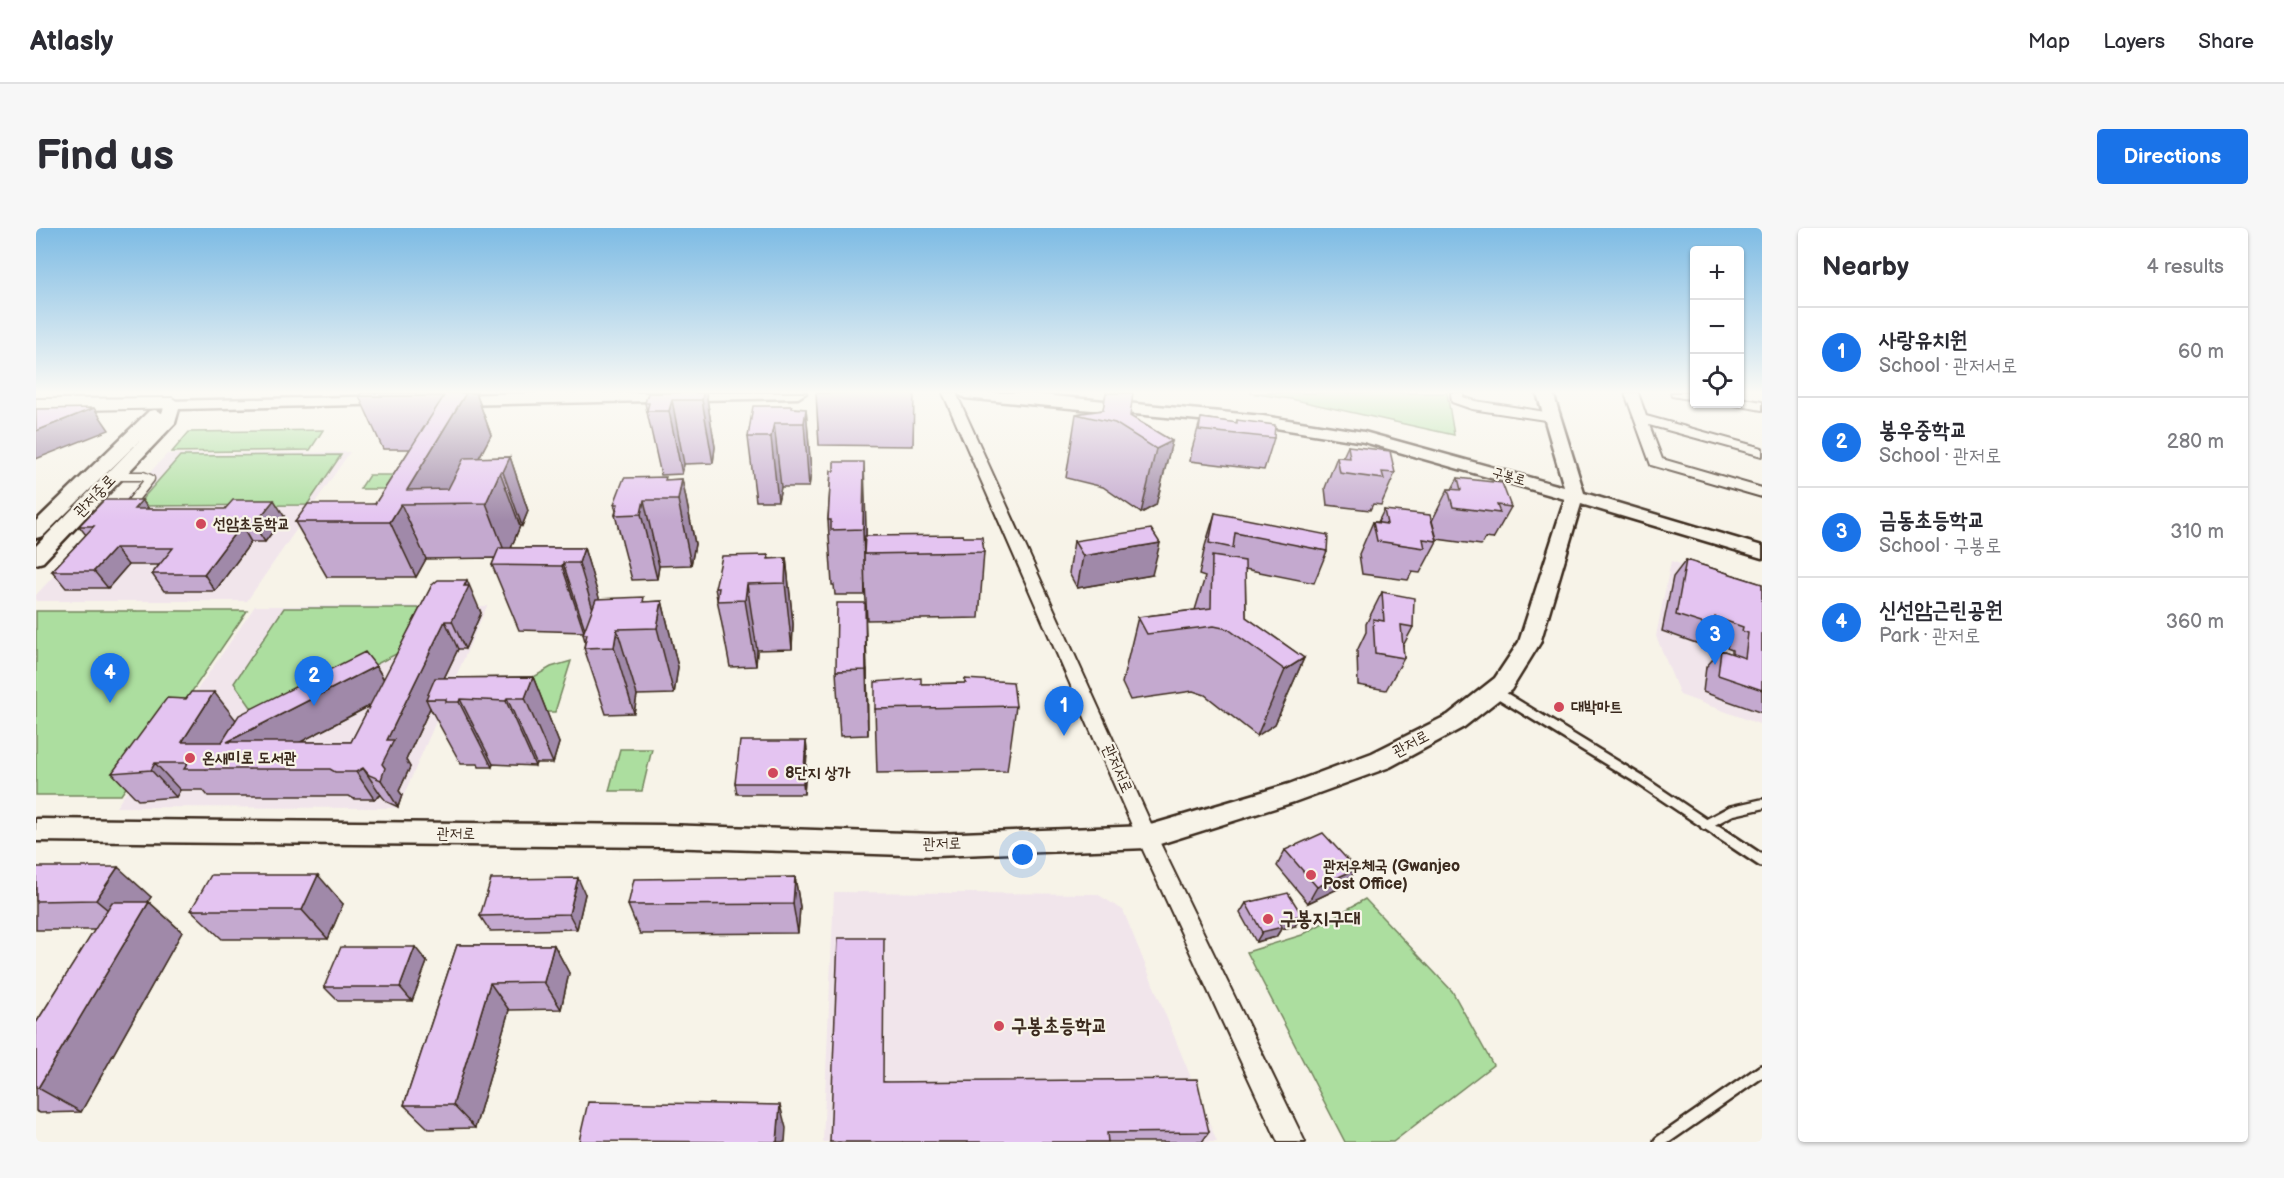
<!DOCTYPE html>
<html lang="en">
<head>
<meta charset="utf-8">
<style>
	:root { --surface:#fff; --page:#f7f7f7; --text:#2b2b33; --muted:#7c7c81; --line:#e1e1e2; --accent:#1a73e8 }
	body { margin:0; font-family:"Balsamiq Sans","Poor Story",sans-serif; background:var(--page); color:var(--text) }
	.controls { position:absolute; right:18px; top:18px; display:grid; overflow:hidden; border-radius:6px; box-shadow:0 2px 4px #0004 }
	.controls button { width:54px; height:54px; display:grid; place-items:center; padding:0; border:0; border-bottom:2px solid var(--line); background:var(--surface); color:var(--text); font:30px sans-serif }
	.you { position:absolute; left:987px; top:627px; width:21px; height:21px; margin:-15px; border:4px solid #fff; border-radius:50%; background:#1a73e8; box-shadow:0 0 0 9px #1a73e833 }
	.badge { display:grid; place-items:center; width:39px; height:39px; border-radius:50%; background:var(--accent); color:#fff; font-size:20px; font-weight:700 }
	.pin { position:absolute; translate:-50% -50px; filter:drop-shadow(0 2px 3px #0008) }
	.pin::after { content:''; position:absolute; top:32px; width:21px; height:18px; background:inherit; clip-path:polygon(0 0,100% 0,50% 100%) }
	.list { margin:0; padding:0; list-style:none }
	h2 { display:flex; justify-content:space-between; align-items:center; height:78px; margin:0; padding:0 24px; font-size:26px }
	h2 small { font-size:20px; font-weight:400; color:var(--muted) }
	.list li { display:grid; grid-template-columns:39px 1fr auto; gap:18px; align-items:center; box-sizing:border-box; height:90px; padding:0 24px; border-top:2px solid var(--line) }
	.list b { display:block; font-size:22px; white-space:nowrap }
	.list p { margin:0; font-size:20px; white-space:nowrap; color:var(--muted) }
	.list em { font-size:20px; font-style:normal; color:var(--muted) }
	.icon { flex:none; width:33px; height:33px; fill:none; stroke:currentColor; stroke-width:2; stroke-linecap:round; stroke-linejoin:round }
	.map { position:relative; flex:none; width:1726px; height:914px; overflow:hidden; border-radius:6px }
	header { display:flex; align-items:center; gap:36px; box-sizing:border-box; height:84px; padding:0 30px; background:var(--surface); border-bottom:2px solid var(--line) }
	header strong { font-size:28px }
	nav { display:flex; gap:33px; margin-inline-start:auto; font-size:21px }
	.intro { display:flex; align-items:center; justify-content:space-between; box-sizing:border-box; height:144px; padding:0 36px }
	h1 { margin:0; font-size:42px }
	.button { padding:15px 27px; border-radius:6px; background:var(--accent); color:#fff; font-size:21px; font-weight:700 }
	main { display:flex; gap:36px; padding:0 36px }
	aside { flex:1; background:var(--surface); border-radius:6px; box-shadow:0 2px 4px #0004 }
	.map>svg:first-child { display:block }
	.built { fill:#f1e5eb }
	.green { fill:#acde9f; stroke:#74845e; stroke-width:1.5 }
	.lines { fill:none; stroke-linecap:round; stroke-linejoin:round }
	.service-far2-casing { stroke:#3b2a1e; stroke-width:11 }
	.service-far1-casing { stroke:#3b2a1e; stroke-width:14 }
	.service-casing { stroke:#3b2a1e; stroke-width:16 }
	.minor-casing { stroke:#3b2a1e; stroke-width:4 }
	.tertiary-casing { stroke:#3b2a1e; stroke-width:5 }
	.secondary-casing { stroke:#3b2a1e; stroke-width:4 }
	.service-far2 { stroke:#f7f3e8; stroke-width:8 }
	.service-far1 { stroke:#f7f3e8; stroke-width:9 }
	.service { stroke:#f7f3e8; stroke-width:11 }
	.minor { fill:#f7f3e8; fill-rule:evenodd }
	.tertiary { fill:#f7f3e8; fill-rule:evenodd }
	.secondary { fill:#f7f3e8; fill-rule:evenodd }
	.wall { fill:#c4a9cf; stroke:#3b2a1e; stroke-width:1.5; fill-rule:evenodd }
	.shaded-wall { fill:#a089a9; stroke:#3b2a1e; stroke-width:1.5 }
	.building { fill:#e4c4f1; stroke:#3b2a1e; stroke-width:1.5 }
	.poi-dot { fill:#d1495b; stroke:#f7f3e8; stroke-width:2 }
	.labels { text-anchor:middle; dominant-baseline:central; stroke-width:4.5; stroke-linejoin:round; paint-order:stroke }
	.far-street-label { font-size:14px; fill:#3b2a1e; stroke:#f7f3e8 }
	.street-label { font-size:16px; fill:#3b2a1e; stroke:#f7f3e8 }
	.poi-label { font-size:16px; font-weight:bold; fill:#3b2a1e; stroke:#f7f3e8; text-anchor:start }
	.near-poi-label { font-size:20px; font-weight:bold; fill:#3b2a1e; stroke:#f7f3e8; text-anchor:start }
</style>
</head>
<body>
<header>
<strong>Atlasly</strong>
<nav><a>Map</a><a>Layers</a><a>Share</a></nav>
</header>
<div class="intro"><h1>Find us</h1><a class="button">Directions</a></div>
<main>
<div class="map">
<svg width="1726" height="914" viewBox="0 0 1726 914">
	<rect width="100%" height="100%" fill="#f7f3e8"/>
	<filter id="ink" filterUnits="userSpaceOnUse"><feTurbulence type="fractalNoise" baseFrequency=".0167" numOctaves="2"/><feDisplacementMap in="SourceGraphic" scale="12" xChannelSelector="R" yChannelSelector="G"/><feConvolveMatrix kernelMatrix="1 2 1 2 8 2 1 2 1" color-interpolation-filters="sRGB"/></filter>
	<g filter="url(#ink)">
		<path class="built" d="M314 224 211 373H0V367L131 226Z
			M1635 333 1726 362V497L1644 467 1620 408Z
			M219 378H451L362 580 80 579Z
			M798 664 1061 666 1087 682 1181 914H787Z"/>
		<path class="green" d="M1214 165H1411L1418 207 1255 171Z
			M287 202 274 222 136 224 153 204Z
			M305 227 271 277 100 278 144 228Z
			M333 247H372L364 261H324Z
			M248 380H391L370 421 226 495 198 455Z
			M0 383H211L85 567H0Z
			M535 433 519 484H469L465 468 515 439Z
			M584 521H616L606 563H573Z
			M1329 671 1416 763 1457 837 1357 914H1309L1211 724 1266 707Z"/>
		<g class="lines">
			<g class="service-far2-casing">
				<path id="service-far2" d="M78 248H107L114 251 90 281"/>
			</g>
			<g class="service-far1-casing">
				<path id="service-far1" d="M1460 464 1604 552 1683 605
					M1669 597 1695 583 1726 576"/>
			</g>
			<g class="service-casing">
				<path id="service" d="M1681 603 1726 633
					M1624 914 1726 843"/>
			</g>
			<g class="minor-casing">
				<path id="minor" d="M907 165H920L1121 609 1269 914H1242L1101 609Z
					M1415 165H1427V169L1439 173 1516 185 1523 189 1516 193 1436 181 1416 174Z
					M1589 165H1602L1610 188 1726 220V228L1613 197 1626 231 1726 260V269L1615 237Z
					M1635 165H1658V172L1636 168Z
					M1704 170 1726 174V182L1699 177 1704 176Z"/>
			</g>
			<g class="tertiary-casing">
				<path id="tertiary" d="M498 165H770L762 170 413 177 405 172 413 167Z
					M921 165H985L1227 188 1328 204 1528 259 1501 165H1517L1548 265 1726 318V330L1545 276 1504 415 1475 462 1428 499 1354 539 1258 574 1111 620 899 628 628 619 0 613V591L628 597 899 606 1111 598 1253 556 1336 525 1412 487 1459 450 1483 414 1529 271 1328 214 1227 198 929 170Z
					M356 168 364 173 362 176 143 181 139 195 7 334 0 336V318L104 212 7 308 0 310V293L113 183 119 182 126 185 130 173Z"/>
			</g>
			<g class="secondary-casing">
				<path id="secondary" d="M136 170 145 176 143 180 0 183V171Z"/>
			</g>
			<use href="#service-far2" class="service-far2"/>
			<use href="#service-far1" class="service-far1"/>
			<use href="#service" class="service"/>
			<use href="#minor" class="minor"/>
			<use href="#tertiary" class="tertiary"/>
			<use href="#secondary" class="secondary"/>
		</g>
		<path class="wall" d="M440 165 455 207 443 230 474 229 492 283 486 298H484L475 320H548L563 371 609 374 626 373 642 439 638 466 601 467 598 485 570 486 548 420 549 413 547 406 548 404 483 402 456 337 459 330 390 331 380 349H291L259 294 339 276 374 221H347L323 168Z
			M612 165H670L679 219 677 235 648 236 646 246 625 247 609 175Z
			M780 165H878L877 218 783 217Z
			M1070 165 1094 188 1136 213 1120 277 1105 285 1067 259 1030 250 1040 186 1067 182Z
			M756 180 770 181 775 244 773 259H745L742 273H720L712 209Z
			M1165 190 1200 195 1201 192 1238 210 1228 242 1154 233 1156 221Z
			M1312 218 1359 245 1345 277 1337 276 1334 282 1291 277 1289 260 1301 229H1307Z
			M795 243 830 299V308L927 309 948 324 943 390 831 392 829 356V367H799L798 357H796L792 292Z
			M1422 250 1475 279 1457 311 1449 310 1445 317 1401 311 1396 293 1412 261H1416Z
			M646 251 659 316 655 337 623 338 621 351 596 352 579 287 580 283 578 276 631 252Z
			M106 272 113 281 248 288 229 314H215L179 363H128L116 346 123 337H92L72 360H30L16 343 50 307 43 298Z
			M1348 282 1401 313 1384 345 1376 344 1372 352 1326 346 1323 326 1337 294H1342Z
			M1179 285 1291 323 1278 355 1209 341 1210 389 1268 430 1239 496 1221 508 1169 467 1157 463 1094 472 1086 455 1102 389 1159 382 1169 349 1163 347 1169 318Z
			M1038 313 1116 347 1041 360 1033 345Z
			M732 327 733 331 750 330 757 396 756 421 721 422 720 438 694 439 679 360Z
			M1650 332 1726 356V485L1667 464 1670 439 1685 422 1696 426V422L1691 420 1692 416 1670 408 1663 416 1626 403 1637 349Z
			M396 357 443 380 445 385 429 421H422L408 450 497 449 523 515 517 535H500L499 538 457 536 456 539H443L442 536H425L394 480 370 532 374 539 363 563 366 567 362 579 351 574 345 567 338 571H318L313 568H172L167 562H144L140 569 102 572 76 545 200 492 193 503 340 438 348 451ZM334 478 315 514H264Z
			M1346 364 1377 399 1367 418 1368 430 1350 462 1322 457 1321 423 1330 404V396Z
			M831 441 832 507 804 508 800 443Z
			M929 451 980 478 971 543 841 545 839 481 885 456 929 455Z
			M770 513 771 524 768 566H701L699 555Z
			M1249 622 1310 657 1272 675 1241 638Z
			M0 639 115 669 111 674H113L146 704 45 884 4 885 0 883V795L59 702H0Z
			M759 649 764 679 762 705 604 706 592 677Z
			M549 666 541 701 454 703 444 688Z
			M1210 675 1259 698 1245 701 1240 709 1220 714 1204 685Z
			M307 676 292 711H186L155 682Z
			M421 717H518L533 745 525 781 473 782 439 900 393 901 368 877Z
			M391 734 376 773H302L288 759Z
			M848 854 1173 904 1166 914H794Z"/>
		<path class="shaded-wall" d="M430 165H440L455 207 418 276 371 262Z
			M667 165H670L679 219 677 235 666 172Z
			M636 172 648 236 646 246 633 183Z
			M58 180 73 202 0 231V203Z
			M770 181 775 244 773 259 768 195Z
			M738 195 745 259 742 273 735 209Z
			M1136 213 1120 277 1105 285 1120 221Z
			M474 229 492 283 486 298 467 244Z
			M828 234 830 299V326H828L829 367 827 301Z
			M464 244 484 298 471 330 450 275Z
			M646 251 659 316 655 337 642 272Z
			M106 272 118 289 98 281Z
			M238 272 248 288 229 314 218 297Z
			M608 272 623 338 621 351 605 286Z
			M365 276 390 331 380 349 354 294Z
			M205 297 215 314 179 363 168 346Z
			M1124 315 1116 347 1041 360 1047 328Z
			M79 320 92 337 72 360 58 343Z
			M548 320 568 386 563 401 543 335Z
			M750 330 757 396 756 421 749 355Z
			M527 335 549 401 548 404 526 338Z
			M431 352 445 385 429 421 416 393Z
			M711 356 721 422 720 438 709 372Z
			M626 373 642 439 638 466 621 400Z
			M829 375 831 441 832 507 830 442Z
			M409 393 422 421 398 471H390L394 480 370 532 374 539 363 563 366 567 362 579 345 552 346 536 351 512Z
			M581 401 601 467 598 485 578 419Z
			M1268 430 1239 496 1221 508 1249 442Z
			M340 438 356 466 213 541 191 514Z
			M497 449 523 515 517 535 489 470Z
			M178 464 200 492 170 541 146 514Z
			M471 470 500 535 499 538 470 473Z
			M424 471 457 536 456 539 423 474Z
			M770 513 771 524 768 566 767 555Z
			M119 535 144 562 140 569 115 542Z
			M327 540 345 567 338 571 320 544Z
			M82 639 115 669 95 701 60 672Z
			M1320 641 1310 657 1272 675 1281 659Z
			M282 647 307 676 292 711 266 682Z
			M759 649 764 679 762 705 757 676Z
			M542 650 549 666 541 701 533 686Z
			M113 674 146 704 45 884 2 860Z
			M1266 687 1259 698 1245 701 1240 709 1220 714 1226 704 1243 693Z
			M518 717 533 745 525 781 508 754Z
			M379 719 391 734 376 773 364 759Z
			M454 755 473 782 439 900 417 877Z
			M744 877 750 900 749 914H741Z"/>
		<path class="building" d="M325 165H430L371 262 412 261 428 230 474 229 467 244H464L450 275 365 276 354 294H259L272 276H339L408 168H323Z
			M612 165H667L666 172H636L633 183H611L613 175H609Z
			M1070 165H1097L1094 188 1136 213 1120 221 1079 195 1040 186 1067 182Z
			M717 178H756V180L770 181 768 195H738L735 209H712Z
			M58 180 0 203V181Z
			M1165 190 1201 195V192L1239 197 1238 210 1163 202Z
			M1312 218 1354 223 1359 245 1346 244 1348 251 1304 245 1301 229 1314 230Z
			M798 234H828L827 301 795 302V292H792L795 243H798Z
			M630 249 629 252 646 251 642 272H608L605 286 579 287 582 276H578L588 250Z
			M1422 250 1466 255 1475 279 1461 277 1464 285 1417 279 1412 261 1425 262Z
			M68 272H106L98 281H189L197 272H238L218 297H205L168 346H116L137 320H79L58 343H16L58 298H43Z
			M1348 282 1394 287 1401 313 1387 311 1389 320 1341 313 1337 294 1351 296Z
			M1179 285 1292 307 1291 323 1199 305 1197 320 1173 315Z
			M1115 301 1124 315 1047 328 1038 313Z
			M927 307V309H946L948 324 828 326 829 308Z
			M463 320H548L543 335H527L526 338 456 337Z
			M732 327V331L750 330 749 355 711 356 709 372 681 373 683 360H679L686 328Z
			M1176 328 1209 333 1210 389 1268 430 1249 442 1192 401 1178 398 1111 406 1102 389 1175 380Z
			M1650 332 1726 356V462L1682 447 1685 422 1709 430 1712 405 1706 403 1707 399 1679 389 1678 399 1640 387Z
			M402 352H431L428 358H433L416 393H409L351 512H358L346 536 349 540 345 552 333 547 327 540 320 544H299L294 541H148L152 535H119L115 542 76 545 131 470 150 471 155 464H178L146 514H186L203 487 329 424 340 438 191 514H315L396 357Z
			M1346 364 1378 370 1377 399 1365 397 1368 430 1339 425 1337 391 1348 393Z
			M608 369 607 374 626 373 621 400 581 401 578 419 548 420 551 406H547L560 371Z
			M801 375H829L830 442 800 443Z
			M497 449 489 470H471L470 473 424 471 423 474H410V471H390L399 450Z
			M885 450V456L930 455 929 451 977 454 980 478 839 481V454Z
			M704 513H770L767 555H699Z
			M1287 605 1320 641 1281 659 1249 622Z
			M0 639H82L60 672 0 673Z
			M175 647H282L266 682H155Z
			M759 649 757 676 592 677 598 651Z
			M542 650 533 686 444 688 455 651Z
			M1252 665 1266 687 1243 693 1246 699 1226 704 1210 675Z
			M76 674H113L2 860H0V795Z
			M802 710H848L847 854 1161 851 1173 904 1071 905 1072 914H794Z
			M421 717H518L508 754 454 755 417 877H368Z
			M305 719H379L364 759H288Z
			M552 874 744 877 741 914 543 913Z"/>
	</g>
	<linearGradient id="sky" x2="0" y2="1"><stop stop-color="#7dbbe4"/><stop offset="0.56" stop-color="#fbfaf5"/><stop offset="1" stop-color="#fbfaf5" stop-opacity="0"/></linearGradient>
	<rect width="1726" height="293" fill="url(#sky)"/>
	<g class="poi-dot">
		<circle cx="165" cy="296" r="6"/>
		<circle cx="1523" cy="479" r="6"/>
		<circle cx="154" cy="530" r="6"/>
		<circle cx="737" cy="545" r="6"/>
		<circle cx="1275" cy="647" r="6"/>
		<circle cx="1232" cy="691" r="6"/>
		<circle cx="963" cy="798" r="6"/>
	</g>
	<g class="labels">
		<g class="far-street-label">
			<text transform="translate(1473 248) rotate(16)">구봉로</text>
		</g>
		<g class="street-label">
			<text transform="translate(59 268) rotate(-46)">관저중로</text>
			<text transform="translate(1375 516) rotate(-28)">관저로</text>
			<text transform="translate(1081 541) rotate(66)">관저서로</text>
			<text transform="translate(420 606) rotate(1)">관저로</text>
			<text transform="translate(906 616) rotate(-1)">관저로</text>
		</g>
		<g class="poi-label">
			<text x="177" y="296">선암초등학교</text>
			<text x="1535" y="479">대박마트</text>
			<text x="166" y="530">온새미로 도서관</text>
			<text x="749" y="545">8단지 상가</text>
			<text x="1287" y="638">관저우체국 (Gwanjeo<tspan x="1287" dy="18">Post Office)</tspan></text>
		</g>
		<g class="near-poi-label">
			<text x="1244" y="691">구봉지구대</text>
			<text x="975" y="798">구봉초등학교</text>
		</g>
	</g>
</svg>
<div class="controls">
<button>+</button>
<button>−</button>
<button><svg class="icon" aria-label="locate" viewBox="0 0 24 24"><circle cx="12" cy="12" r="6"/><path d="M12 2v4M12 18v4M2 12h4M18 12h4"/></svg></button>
</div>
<div class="you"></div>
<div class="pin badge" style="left:1028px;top:508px">1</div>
<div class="pin badge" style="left:278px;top:478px">2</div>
<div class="pin badge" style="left:1679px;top:437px">3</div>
<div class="pin badge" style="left:74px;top:475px">4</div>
</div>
<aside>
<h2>Nearby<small>4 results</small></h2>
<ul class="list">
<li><span class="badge">1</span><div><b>사랑유치원</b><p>School · 관저서로</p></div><em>60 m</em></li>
<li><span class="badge">2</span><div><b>봉우중학교</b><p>School · 관저로</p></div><em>280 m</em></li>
<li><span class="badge">3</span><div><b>금동초등학교</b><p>School · 구봉로</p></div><em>310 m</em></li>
<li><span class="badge">4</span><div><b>신선암근린공원</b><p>Park · 관저로</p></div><em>360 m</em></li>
</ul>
</aside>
</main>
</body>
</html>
